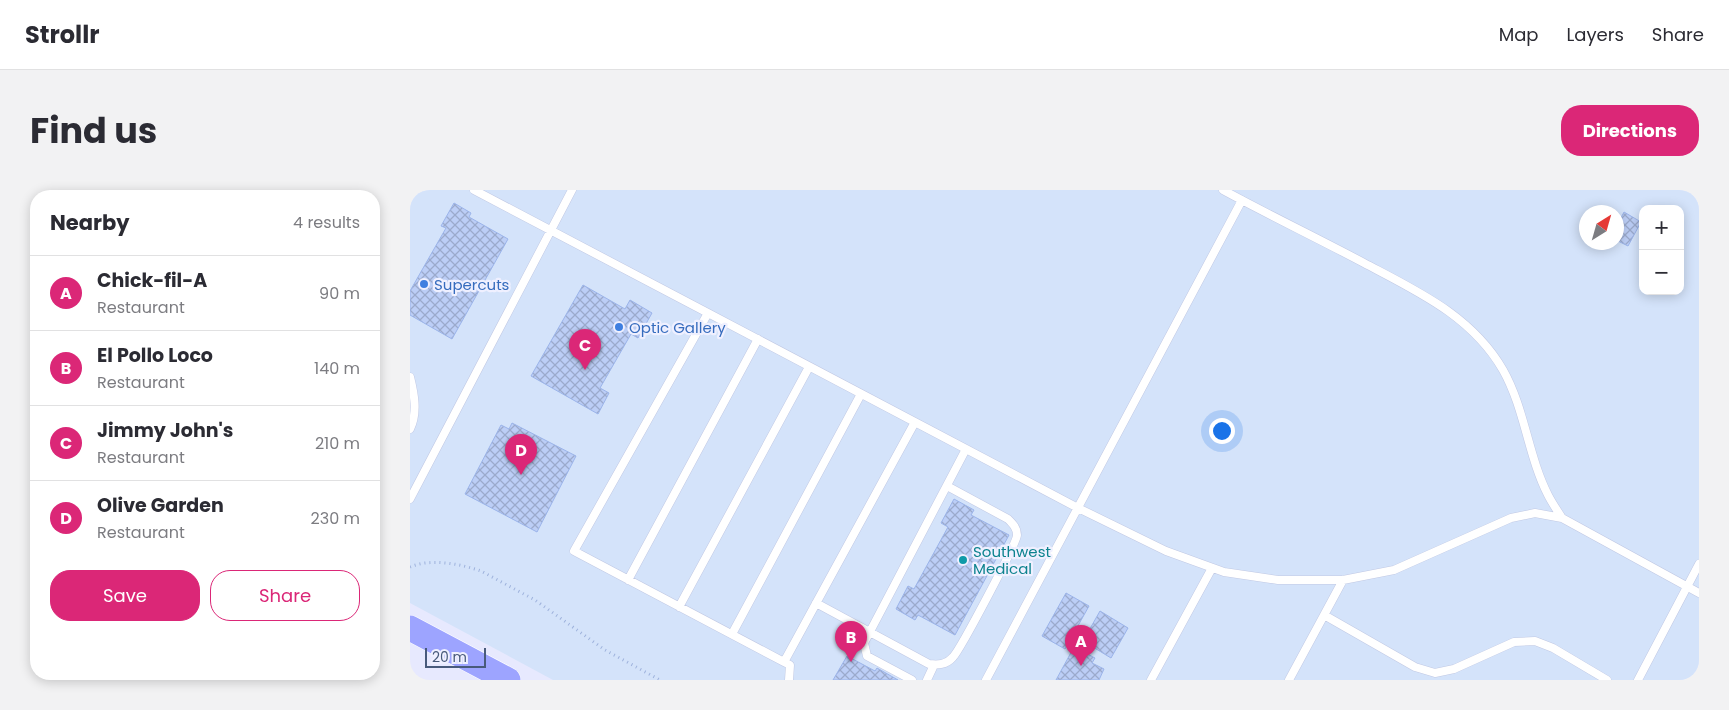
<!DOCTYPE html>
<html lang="en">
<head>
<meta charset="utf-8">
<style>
	:root { --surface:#fff; --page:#f2f2f3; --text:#2b2b33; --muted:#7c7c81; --line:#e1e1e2; --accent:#db2777 }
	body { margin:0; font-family:Poppins,sans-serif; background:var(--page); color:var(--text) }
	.controls { position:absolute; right:15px; top:15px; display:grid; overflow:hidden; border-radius:10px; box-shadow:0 2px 12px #0003 }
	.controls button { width:45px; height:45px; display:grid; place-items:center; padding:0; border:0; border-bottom:1px solid var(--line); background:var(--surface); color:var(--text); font:25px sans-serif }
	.compass { position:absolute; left:1169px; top:15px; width:45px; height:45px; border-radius:50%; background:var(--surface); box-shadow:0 2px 12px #0003; rotate:37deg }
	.scale { position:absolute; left:15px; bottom:12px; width:61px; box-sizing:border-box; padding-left:5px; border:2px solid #485a7b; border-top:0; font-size:14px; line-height:18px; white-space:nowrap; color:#485a7b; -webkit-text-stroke:4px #eff0ff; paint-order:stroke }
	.you { position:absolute; left:811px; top:240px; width:18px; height:18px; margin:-12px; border:4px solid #fff; border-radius:50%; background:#1a73e8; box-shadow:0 0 0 8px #1a73e833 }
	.badge { display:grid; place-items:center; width:32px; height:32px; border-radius:50%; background:var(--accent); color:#fff; font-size:16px; font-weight:700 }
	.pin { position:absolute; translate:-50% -41px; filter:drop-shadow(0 1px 2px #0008) }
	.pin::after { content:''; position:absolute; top:26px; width:18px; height:15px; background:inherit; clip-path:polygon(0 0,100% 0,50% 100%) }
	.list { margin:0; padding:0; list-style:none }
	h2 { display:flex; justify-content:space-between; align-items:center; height:65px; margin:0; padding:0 20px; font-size:21px }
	h2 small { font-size:16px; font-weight:400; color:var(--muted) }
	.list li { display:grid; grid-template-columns:32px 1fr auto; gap:15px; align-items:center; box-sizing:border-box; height:75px; padding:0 20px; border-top:1px solid var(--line) }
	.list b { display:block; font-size:19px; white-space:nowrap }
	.list p { margin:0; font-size:16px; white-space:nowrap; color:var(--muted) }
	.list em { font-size:16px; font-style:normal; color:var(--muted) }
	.actions { display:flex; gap:10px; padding:15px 20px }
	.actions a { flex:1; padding:11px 0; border:1px solid var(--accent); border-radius:20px; text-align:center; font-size:18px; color:var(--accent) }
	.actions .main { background:var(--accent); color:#fff }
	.map { position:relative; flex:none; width:1289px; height:490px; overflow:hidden; border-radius:20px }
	header { display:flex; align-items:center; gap:30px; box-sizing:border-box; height:70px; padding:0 25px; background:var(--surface); border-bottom:1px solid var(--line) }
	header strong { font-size:24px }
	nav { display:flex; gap:28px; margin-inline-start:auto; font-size:18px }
	.intro { display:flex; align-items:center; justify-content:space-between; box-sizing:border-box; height:120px; padding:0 30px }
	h1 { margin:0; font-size:35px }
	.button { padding:12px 22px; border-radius:20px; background:var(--accent); color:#fff; font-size:18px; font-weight:700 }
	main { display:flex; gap:30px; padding:0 30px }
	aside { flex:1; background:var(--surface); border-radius:20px; box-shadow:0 2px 12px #0003 }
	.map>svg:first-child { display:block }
	.commercial { fill:#d4e3fa; fill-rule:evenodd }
	.building { fill:url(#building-cross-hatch); stroke:#9bb4ea }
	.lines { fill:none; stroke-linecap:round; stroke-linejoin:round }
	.service-casing { stroke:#c1c9e4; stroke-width:9 }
	.primary-casing { stroke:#fff; stroke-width:26 }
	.path { stroke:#9eb2dc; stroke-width:3; stroke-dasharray:1 4; stroke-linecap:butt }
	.service { stroke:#fff; stroke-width:8 }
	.primary { stroke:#9da4ff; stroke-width:25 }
	.shop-dot { fill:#3f7fe0; stroke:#eff0ff; stroke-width:2 }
	.culture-dot { fill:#0f9aa8; stroke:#eff0ff; stroke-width:2 }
	.labels { text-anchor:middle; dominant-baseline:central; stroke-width:4.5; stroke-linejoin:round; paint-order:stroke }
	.shop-label { font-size:15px; fill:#366cbe; stroke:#eff0ff; text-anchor:start }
	.culture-label { font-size:15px; fill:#0d838f; stroke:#eff0ff; text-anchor:start }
</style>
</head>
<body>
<header>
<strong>Strollr</strong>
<nav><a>Map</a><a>Layers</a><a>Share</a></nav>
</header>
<div class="intro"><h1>Find us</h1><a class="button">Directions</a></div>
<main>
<aside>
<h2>Nearby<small>4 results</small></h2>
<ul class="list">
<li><span class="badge">A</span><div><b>Chick-fil-A</b><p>Restaurant</p></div><em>90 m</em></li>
<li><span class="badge">B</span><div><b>El Pollo Loco</b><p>Restaurant</p></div><em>140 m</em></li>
<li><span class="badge">C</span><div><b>Jimmy John's</b><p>Restaurant</p></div><em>210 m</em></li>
<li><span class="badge">D</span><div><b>Olive Garden</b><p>Restaurant</p></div><em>230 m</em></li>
</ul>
<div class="actions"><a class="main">Save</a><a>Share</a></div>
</aside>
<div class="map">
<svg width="1289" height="490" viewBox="0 0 1289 490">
	<defs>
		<pattern id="building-cross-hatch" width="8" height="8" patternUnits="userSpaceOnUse" patternTransform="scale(1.25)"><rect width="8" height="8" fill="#bccef6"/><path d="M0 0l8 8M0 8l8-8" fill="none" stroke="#9baacc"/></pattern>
	</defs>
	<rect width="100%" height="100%" fill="#e7e9fe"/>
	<path class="commercial" d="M0 0H1289V490H143L0 413ZM1233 19H1270V101H1233ZM1176 22H1206V52H1176Z"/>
	<path class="building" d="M44 13 61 23 59 27 98 49 42 149 0 125V101L36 38 31 36Z
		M1214 22 1231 32 1218 56 1206 50V37Z
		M173 95 215 119 220 110 242 123 228 148 221 144 190 198 199 203 188 224 121 186Z
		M102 233 166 266 127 342 55 304 91 235 99 239Z
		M544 309 564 320 561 325 599 345 545 445 508 425 505 430 486 419 498 396 504 399 538 337 531 333Z
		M656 403 679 416 655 459 632 446Z
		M690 421 718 438 701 468 673 451Z
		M664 457 685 468 682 473 694 479 689 490H646Z
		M437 466 465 481 467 478 488 490H423Z"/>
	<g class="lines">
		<g class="service-casing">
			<path id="service" d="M64 0 298 123
				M813 0C859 25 907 48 954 73 1007 101 1062 126 1093 180 1115 219 1118 266 1138 305 1142 313 1147 320 1152 328
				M0 187C4 203 8 223 0 239
				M505 232 374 472 164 361 298 123 668 318 756 361 814 382 868 390H933L984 380 1101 328 1125 323 1152 328 1289 403
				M0 309 162 0
				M218 390 348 149
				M406 413 519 474C528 475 536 475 543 467 550 460 607 353 607 345 607 338 603 334 598 329L537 296
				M269 417 399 177
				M914 425 1005 477 1025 483 1044 479 1104 452 1125 451 1143 458 1197 490
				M322 444 451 204
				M374 472 380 475 379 490
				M502 490 457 466 454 453 556 259
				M517 490 524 475
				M576 490 832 10
				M741 490 802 378
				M879 490 933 390
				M1228 490 1289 374"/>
		</g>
		<g class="primary-casing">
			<path id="primary" d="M0 438 98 490"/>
		</g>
		<path class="path" d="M0 377C20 368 51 374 71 381L125 410 195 460 250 490"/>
		<use href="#service" class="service"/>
		<use href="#primary" class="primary"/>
	</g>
	<g class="shop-dot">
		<circle cx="14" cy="94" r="5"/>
		<circle cx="209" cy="137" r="5"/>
	</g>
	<circle class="culture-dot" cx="553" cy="370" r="5"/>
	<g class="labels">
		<g class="shop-label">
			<text x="24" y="94">Supercuts</text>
			<text x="219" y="137">Optic Gallery</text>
		</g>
		<g class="culture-label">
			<text x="563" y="361">Southwest<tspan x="563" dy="17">Medical</tspan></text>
		</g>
	</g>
</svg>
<div class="controls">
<button>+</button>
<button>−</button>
</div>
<svg class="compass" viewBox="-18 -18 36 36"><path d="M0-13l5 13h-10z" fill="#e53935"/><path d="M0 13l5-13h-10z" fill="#7c7c81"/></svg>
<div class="scale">20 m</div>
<div class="you"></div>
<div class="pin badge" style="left:671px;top:476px">A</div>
<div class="pin badge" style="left:441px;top:472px">B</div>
<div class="pin badge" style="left:175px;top:180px">C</div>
<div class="pin badge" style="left:111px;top:285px">D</div>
</div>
</main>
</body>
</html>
